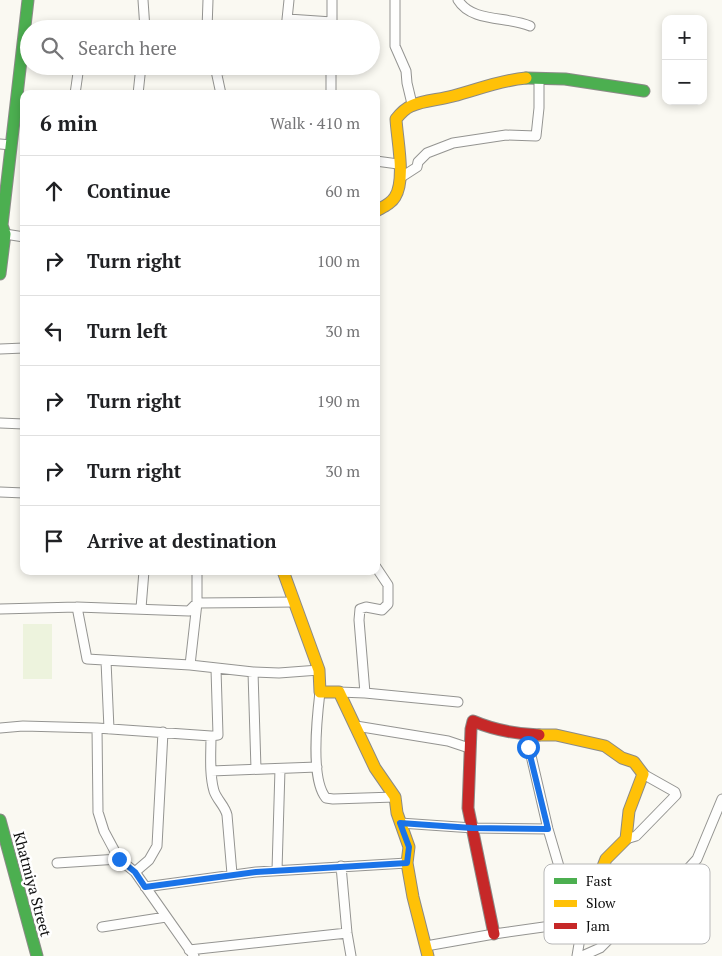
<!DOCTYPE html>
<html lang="en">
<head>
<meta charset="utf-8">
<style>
	:root { --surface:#fff; --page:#f6f6f6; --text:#202124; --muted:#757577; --line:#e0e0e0 }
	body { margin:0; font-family:"PT Serif",serif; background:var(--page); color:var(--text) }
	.controls { position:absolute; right:15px; top:15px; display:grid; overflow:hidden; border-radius:10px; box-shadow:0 2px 8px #0003 }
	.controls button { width:45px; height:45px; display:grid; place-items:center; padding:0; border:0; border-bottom:1px solid var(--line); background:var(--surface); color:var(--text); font:25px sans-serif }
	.stop { position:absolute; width:15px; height:15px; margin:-11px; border:4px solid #1a73e8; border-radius:50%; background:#fff }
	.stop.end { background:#1a73e8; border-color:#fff; box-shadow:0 1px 5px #0008 }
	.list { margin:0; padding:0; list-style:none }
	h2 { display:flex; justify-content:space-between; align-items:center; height:65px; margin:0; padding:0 20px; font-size:21px }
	h2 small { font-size:16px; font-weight:400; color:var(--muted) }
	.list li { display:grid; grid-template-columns:32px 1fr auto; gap:15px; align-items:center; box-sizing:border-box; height:70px; padding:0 20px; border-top:1px solid var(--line) }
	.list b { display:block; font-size:19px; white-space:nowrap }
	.list em { font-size:16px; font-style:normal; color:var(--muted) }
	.icon { flex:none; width:28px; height:28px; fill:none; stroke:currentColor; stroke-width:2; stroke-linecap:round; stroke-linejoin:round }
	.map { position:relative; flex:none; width:722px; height:956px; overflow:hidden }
	.search { position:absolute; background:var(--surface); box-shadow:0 2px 8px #0003; left:20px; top:20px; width:360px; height:55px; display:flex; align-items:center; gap:12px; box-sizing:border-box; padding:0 18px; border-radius:28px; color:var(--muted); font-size:19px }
	.panel { position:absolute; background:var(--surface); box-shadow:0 2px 8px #0003; left:20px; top:90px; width:360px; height:485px; border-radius:10px }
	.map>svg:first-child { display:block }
	.pitch { fill:#edf3dd }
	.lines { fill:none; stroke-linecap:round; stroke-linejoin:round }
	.street-casing { stroke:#949491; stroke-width:11 }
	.fast-casing { stroke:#8b8a87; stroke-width:13 }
	.slow-casing { stroke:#8b8a87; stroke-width:13 }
	.jam-casing { stroke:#8b8a87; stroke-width:13 }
	.street { stroke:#fefefd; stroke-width:9 }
	.fast { stroke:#4caf50; stroke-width:11 }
	.slow { stroke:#ffc107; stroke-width:11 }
	.jam { stroke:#c62828; stroke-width:11 }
	.route { stroke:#1a73e8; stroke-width:6 }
	.labels { text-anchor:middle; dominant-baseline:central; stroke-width:5; stroke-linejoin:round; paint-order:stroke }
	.street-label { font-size:15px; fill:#0e0e0e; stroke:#fff }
	.key { fill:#fff; stroke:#b7b7b7; stroke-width:1 }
	.key-label { font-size:14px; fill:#0e0e0e }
</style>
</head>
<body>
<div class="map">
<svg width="722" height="956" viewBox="0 0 722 956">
	<rect width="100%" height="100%" fill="#faf9f2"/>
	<path class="pitch" d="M23 624H52V679H23Z"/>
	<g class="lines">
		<g class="street-casing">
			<path id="street" d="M143 0 145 29
				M395 0V46L406 71 407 83 412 104
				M458 0C472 23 508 16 530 26
				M288 19 332 22
				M207 29 208 0
				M286 29 289 0
				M332 29V0
				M215 66 221 94
				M216 70 278 67 331 69
				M75 94 79 66
				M138 94 141 66
				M331 94V66
				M0 144 11 145
				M376 161 398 164
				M400 178 417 167 418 162 427 153 453 143 506 135 536 136 539 108V78
				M5 234 24 237
				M0 349 24 348
				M0 423 24 424
				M0 492 24 493
				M77 607 87 659 190 665 253 672 279 673 319 670
				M141 608 144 571
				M0 609 77 607 189 611 197 603 294 602
				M106 661 109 729
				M190 665 197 603V571
				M253 672 256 769
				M320 692C317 717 310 779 326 798L333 799 395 797
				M339 692 365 693 458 702
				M365 693 359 620 360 609 366 607 382 610 388 604V585L376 567
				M356 726 448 741 469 748
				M0 728 23 726 97 728 211 736 218 735 216 669
				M97 728 98 812 104 831 119 859 135 872 194 956
				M526 734 548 829 563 880 573 897 579 914 580 938 577 956
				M211 736C211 754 209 774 214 791 217 800 225 806 227 815L232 874
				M211 771 317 767
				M400 823 473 828 548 829
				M626 839 636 836 676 795 675 792 643 774
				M57 863 119 859
				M341 866 347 933 351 956
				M277 870 280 769
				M135 872 149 860 157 846 163 732
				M145 887 256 872 407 863
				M102 927 166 917
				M426 946 494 934 579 922
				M189 950 347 933
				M582 956 600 948 621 927 646 914 660 903 675 883 697 859 722 799"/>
		</g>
		<g class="fast-casing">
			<path id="fast" d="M526 78 565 79 644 91
				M0 274 5 234 2 225 28 0
				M0 820 37 956"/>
		</g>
		<g class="slow-casing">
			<path id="slow" d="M376 211C383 207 391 204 395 197 406 180 397 139 396 119 400 114 404 109 411 106 424 100 439 100 453 96 477 90 500 80 526 78
				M283 571 319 670 320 692H339L375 768 395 797 397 813 409 847 407 863 413 897 428 956
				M539 735H556L605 746 622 758 634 762 643 774 629 811 626 839 606 859 600 874 569 891"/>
		</g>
		<g class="jam-casing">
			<path id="jam" d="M494 934 468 808 471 729 473 721C494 730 516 734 539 735"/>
		</g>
		<use href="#street" class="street"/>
		<use href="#fast" class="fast"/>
		<use href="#slow" class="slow"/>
		<use href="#jam" class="jam"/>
	</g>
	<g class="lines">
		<path class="route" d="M119 859 135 872 145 887 256 872 407 863 409 847 400 823 472 828 548 829 528 747"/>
	</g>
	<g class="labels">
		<g class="street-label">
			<text transform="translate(33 884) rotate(75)">Khatmiya Street</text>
		</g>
	</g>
	<rect x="544" y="864" width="166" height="80" rx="8" class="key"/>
	<rect x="554" y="878" width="23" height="6" fill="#4caf50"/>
	<rect x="554" y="900" width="23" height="7" fill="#ffc107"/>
	<rect x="554" y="923" width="23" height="6" fill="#c62828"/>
	<g class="key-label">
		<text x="586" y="886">Fast</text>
		<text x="586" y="908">Slow</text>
		<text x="586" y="931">Jam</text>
	</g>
</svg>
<div class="controls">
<button>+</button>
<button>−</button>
</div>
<div class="stop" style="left:528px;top:747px"></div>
<div class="stop end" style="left:119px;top:859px"></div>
<div class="search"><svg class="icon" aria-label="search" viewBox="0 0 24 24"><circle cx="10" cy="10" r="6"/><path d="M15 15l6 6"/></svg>Search here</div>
<section class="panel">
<h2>6 min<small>Walk · 410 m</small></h2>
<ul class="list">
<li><svg class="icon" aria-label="ahead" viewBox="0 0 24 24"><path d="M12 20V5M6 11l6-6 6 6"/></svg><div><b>Continue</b></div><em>60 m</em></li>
<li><svg class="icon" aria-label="right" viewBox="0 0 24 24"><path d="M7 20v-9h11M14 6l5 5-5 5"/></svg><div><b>Turn right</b></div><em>100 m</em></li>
<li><svg class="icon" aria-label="left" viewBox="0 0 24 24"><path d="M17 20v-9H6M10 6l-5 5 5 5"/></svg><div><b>Turn left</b></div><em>30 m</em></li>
<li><svg class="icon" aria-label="right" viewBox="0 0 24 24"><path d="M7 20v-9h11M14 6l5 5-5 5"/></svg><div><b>Turn right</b></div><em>190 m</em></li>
<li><svg class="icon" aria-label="right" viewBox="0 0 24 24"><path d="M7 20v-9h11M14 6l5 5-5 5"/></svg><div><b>Turn right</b></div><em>30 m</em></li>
<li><svg class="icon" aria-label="arrive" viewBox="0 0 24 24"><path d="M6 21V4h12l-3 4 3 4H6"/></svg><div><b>Arrive at destination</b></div></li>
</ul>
</section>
</div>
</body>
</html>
